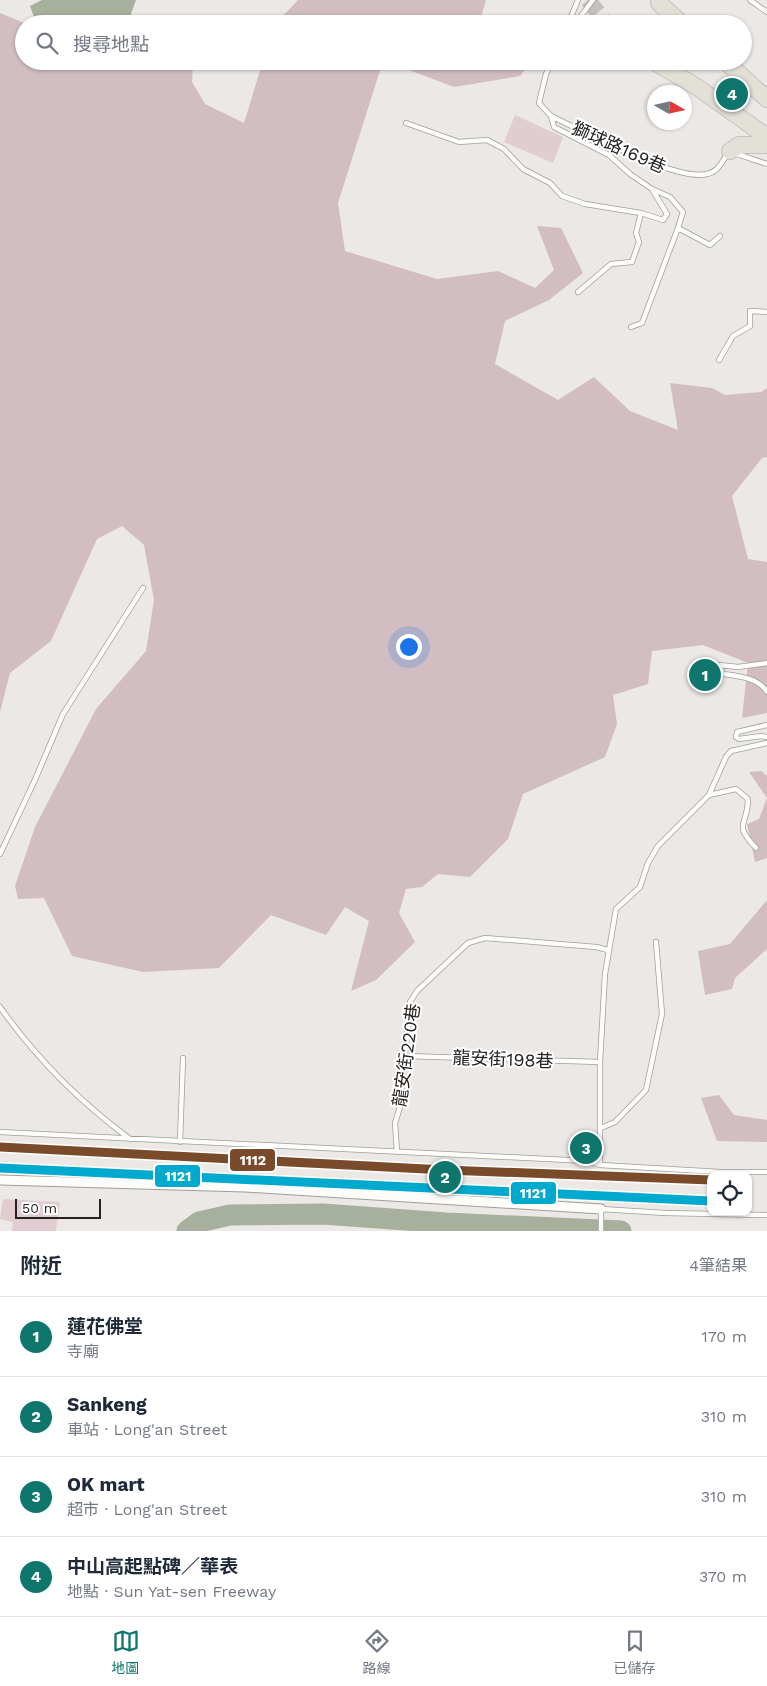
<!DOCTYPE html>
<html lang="zh-TW">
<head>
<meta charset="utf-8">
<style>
	:root { --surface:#fff; --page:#f2f2f3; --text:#1f2937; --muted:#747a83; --line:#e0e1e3; --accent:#0f766e }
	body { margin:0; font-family:"Work Sans","Noto Sans TC",sans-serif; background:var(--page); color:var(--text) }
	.controls { position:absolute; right:15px; bottom:15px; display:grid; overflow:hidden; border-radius:10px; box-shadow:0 1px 4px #0004 }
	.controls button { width:45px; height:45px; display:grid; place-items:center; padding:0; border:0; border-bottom:1px solid var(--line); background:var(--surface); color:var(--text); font:25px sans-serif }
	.compass { position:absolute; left:647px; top:85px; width:45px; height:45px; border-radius:50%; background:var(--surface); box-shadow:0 1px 4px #0004; rotate:99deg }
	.scale { position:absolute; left:15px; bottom:12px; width:86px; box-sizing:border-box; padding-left:5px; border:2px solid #252220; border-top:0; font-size:14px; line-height:18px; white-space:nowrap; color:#252220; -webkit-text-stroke:4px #fff; paint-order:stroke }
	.you { position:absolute; left:408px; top:646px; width:18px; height:18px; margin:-12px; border:4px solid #fff; border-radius:50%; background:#1a73e8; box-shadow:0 0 0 8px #1a73e833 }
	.badge { display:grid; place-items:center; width:32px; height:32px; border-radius:50%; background:var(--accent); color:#fff; font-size:16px; font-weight:700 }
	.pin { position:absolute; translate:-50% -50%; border:2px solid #fff; box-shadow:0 1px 5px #0006 }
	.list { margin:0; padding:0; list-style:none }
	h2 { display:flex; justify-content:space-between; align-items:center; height:65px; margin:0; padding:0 20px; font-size:21px }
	h2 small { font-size:16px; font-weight:400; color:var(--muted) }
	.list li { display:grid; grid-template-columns:32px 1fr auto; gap:15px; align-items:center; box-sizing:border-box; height:80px; padding:0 20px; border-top:1px solid var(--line) }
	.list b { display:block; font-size:19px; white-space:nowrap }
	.list p { margin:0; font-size:16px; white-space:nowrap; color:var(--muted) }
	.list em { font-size:16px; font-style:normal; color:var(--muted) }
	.icon { flex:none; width:28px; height:28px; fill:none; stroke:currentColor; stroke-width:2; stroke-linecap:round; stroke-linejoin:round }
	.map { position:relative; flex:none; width:767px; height:1231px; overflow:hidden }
	.search { position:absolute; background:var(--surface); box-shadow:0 1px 4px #0004; left:15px; right:15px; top:15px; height:55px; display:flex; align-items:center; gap:12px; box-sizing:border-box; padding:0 18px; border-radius:28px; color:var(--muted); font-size:19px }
	.sheet { height:385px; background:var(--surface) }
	nav { display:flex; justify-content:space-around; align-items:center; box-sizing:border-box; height:70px; border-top:1px solid var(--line); background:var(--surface); font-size:14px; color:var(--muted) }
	nav a { display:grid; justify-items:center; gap:2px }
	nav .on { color:var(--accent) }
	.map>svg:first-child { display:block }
	.green { fill:#e1cdd1 }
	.forest { fill:#d2bec2 }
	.water { fill:#a7b09c }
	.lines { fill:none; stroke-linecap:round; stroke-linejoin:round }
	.river { stroke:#a7b09c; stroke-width:21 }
	.highway-tunnel { stroke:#c3c0be; stroke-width:16; stroke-dasharray:16 8; stroke-linecap:butt }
	.lane-casing { stroke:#a09e9c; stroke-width:6 }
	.street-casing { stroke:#a09e9c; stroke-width:11 }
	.highway-casing { stroke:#c4c2c1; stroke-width:18 }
	.lane { stroke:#fcfcfb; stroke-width:4.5 }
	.street { stroke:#fcfcfb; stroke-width:9 }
	.highway { stroke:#e2e0d7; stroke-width:16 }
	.rail-1-casing { stroke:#fff; stroke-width:12 }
	.rail-2-casing { stroke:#fff; stroke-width:12 }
	.rail-1 { stroke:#00a9ce; stroke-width:9 }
	.rail-2 { stroke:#7a4b2a; stroke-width:9 }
	.labels { text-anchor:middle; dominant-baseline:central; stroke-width:4; stroke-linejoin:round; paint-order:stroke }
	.street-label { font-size:18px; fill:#252220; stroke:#fff }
	.line-badge { stroke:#fff; stroke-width:2 }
	.badge-label { font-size:14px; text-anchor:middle; font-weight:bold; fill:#fff }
</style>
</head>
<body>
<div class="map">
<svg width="767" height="1231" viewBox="0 0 767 1231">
	<rect width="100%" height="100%" fill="#ebe8e6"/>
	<path class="green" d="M515 115 563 137 553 163 504 142Z
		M3 1199 60 1202 56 1231H12L13 1222 0 1219Z"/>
	<path class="forest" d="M298 0H486L479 24H275Z
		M0 13 27 24H24V61H193L192 82 205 104 244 123 263 61H383L338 203 345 251 437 279 498 271 535 288 554 270 537 226 561 228 583 273 549 300 505 321 495 364 558 400 594 377 630 411 678 430 670 383 712 388 725 395 761 392 767 388V457L762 458 732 496 748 559 767 562V713L742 718 748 663 703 645 652 651 648 684 613 695 617 724 605 757 523 794 508 839 470 877 438 874 422 887 406 889 399 913 415 942 376 980 351 991 369 921 345 907 326 935 271 915 219 968 143 972 72 956 44 898 18 899 15 886 35 827 96 709 146 651 154 600 144 545 122 526 97 539 51 641 10 673 0 712Z
		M385 61H531L520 76 454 87Z
		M761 771 767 776V858L755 862 747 824 759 819 767 798 749 772Z
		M767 900V949L735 978 732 989 705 995 698 951 730 944Z
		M719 1095 734 1115 767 1120V1142L717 1141 701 1098Z"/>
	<path class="water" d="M42 0H136L129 19 121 24H31L34 17 30 6Z"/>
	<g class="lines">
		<path class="river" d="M187 1231 199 1222 230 1215 323 1214 446 1223 621 1231"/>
		<path class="highway-tunnel" d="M588 0 607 24"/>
		<g class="lane-casing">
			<path id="lane" d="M750 0 767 12
				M568 24 578 0
				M575 24 593 0
				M552 61 546 74 539 103 551 116C583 131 676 182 707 174 718 172 722 162 728 153
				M551 116 554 127 609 155 630 174 652 189 670 197 683 212 678 228 710 245 720 236
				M406 123 459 142 487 140 504 149 523 169 550 183 562 196 585 204 641 213 663 220 667 214 652 189
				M734 153 767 164
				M578 292 611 264 632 262 639 242 636 233 641 213
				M631 327 642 323 678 228
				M719 360 733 336 750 326V311L767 312
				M767 663 738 667 719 665 723 674C738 676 759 678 767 692
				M767 725 737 732 736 737 739 739 761 736 767 737
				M709 795 736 789 748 799C748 826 732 823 756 848
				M0 854 34 782 63 714 143 588
				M0 1007C36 1058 80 1102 130 1139
				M405 1056 600 1062
				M601 1128 615 1122 646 1090 662 1014 656 942
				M0 1132 587 1161 600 1165 721 1172H767
				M180 1142 183 1058
				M397 1152 395 1123 400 1107 410 1002 417 991 468 943 485 938 596 947 608 950
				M600 1165V1062L605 974 616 909 640 887 648 863 658 846 709 795 726 757 731 751 767 743
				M601 1231V1209L665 1213 767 1215"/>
		</g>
		<g class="street-casing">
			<path id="street" d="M0 1180 245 1187 601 1209"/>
		</g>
		<g class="highway-casing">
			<path id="highway" d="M659 3 682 24
				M653 61 697 87 767 137
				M725 61 767 99
				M730 151 739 145H767"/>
		</g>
		<use href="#lane" class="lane"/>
		<use href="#street" class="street"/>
		<use href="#highway" class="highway"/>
		<g class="rail-1-casing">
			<path id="rail-1" d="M0 1168 711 1201"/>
		</g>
		<g class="rail-2-casing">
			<path id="rail-2" d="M0 1147 445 1170 711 1180"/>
		</g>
		<use href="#rail-1" class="rail-1"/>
		<use href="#rail-2" class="rail-2"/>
	</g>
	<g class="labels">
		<g class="street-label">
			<text transform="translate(619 147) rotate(24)">獅球路169巷</text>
			<text transform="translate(406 1055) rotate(-82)">龍安街220巷</text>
			<text transform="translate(503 1059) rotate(2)">龍安街198巷</text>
		</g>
	</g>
	<g class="line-badge">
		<rect x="229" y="1148" width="47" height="24" rx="5" fill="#7a4b2a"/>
		<rect x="154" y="1164" width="47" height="24" rx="5" fill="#00a9ce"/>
		<rect x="510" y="1181" width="47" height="24" rx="5" fill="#00a9ce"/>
	</g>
	<g class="badge-label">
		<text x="253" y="1165">1112</text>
		<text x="178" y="1181">1121</text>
		<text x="533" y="1198">1121</text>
	</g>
</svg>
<div class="controls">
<button><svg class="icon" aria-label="locate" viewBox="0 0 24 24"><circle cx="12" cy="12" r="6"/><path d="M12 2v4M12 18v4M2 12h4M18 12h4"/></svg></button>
</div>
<svg class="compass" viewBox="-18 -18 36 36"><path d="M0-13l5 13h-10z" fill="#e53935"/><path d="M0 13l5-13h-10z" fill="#747a83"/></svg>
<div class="scale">50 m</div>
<div class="you"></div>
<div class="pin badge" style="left:705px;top:675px">1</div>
<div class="pin badge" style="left:445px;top:1177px">2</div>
<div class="pin badge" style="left:586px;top:1148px">3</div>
<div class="pin badge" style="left:732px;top:94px">4</div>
<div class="search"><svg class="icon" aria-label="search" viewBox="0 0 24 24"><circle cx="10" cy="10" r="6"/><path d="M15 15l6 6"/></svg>搜尋地點</div>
</div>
<section class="sheet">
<h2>附近<small>4筆結果</small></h2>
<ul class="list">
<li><span class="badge">1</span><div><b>蓮花佛堂</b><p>寺廟</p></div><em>170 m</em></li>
<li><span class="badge">2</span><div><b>Sankeng</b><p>車站 · Long'an Street</p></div><em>310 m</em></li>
<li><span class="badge">3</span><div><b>OK mart</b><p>超市 · Long'an Street</p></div><em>310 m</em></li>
<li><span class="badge">4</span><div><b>中山高起點碑／華表</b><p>地點 · Sun Yat-sen Freeway</p></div><em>370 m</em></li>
</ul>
</section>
<nav>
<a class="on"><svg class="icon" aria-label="map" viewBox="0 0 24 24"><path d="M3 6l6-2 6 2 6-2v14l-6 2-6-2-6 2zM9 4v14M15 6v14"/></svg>地圖</a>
<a><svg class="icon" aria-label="directions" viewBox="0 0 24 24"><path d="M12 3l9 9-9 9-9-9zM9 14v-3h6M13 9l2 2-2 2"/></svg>路線</a>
<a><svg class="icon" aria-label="saved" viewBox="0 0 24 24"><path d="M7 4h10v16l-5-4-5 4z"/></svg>已儲存</a>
</nav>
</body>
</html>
